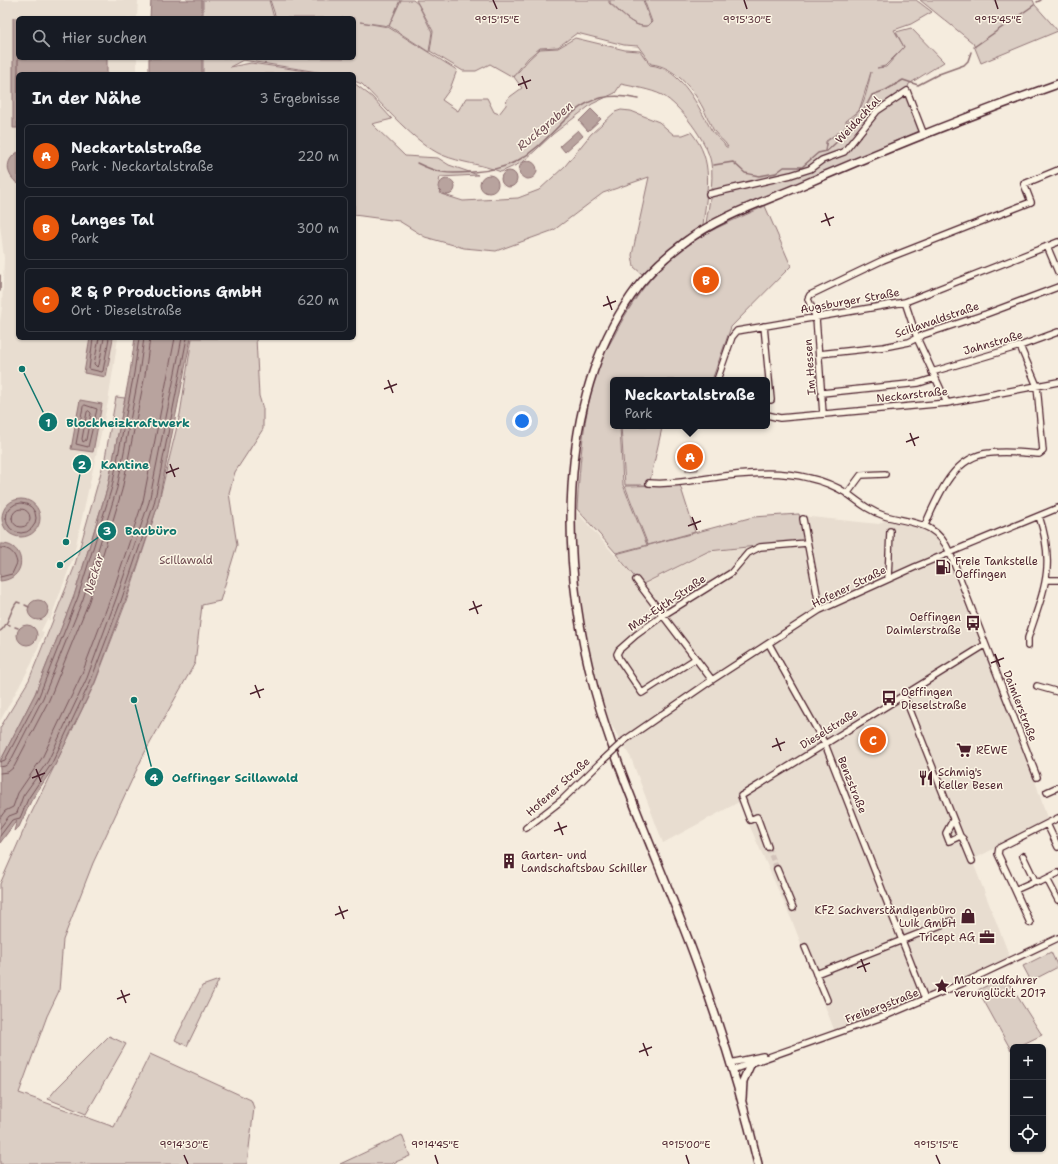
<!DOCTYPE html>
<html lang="de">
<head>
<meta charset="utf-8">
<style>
	:root { --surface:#171b24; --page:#20242c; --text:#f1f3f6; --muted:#9ea1a6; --line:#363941; --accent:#ea580c }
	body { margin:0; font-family:"Shantell Sans",sans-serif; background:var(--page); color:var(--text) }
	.controls { position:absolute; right:12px; bottom:12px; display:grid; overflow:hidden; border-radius:6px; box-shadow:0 1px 3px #0004 }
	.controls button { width:36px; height:36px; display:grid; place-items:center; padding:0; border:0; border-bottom:1px solid var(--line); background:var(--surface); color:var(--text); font:20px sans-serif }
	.you { position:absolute; left:522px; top:421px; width:14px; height:14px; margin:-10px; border:3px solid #fff; border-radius:50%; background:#1a73e8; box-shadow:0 0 0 6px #1a73e833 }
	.badge { display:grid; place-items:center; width:26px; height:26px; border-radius:50%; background:var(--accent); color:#fff; font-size:13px; font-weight:700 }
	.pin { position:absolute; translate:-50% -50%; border:2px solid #fff; box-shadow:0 1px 4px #0006 }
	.popup { position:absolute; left:610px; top:377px; width:160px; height:52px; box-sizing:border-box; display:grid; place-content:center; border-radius:6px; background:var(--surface); filter:drop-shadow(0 1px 3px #0005); font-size:13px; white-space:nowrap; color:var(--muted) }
	.popup b { font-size:15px; color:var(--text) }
	.popup::after { content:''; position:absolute; left:50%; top:100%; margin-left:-8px; border:8px solid transparent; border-top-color:var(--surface) }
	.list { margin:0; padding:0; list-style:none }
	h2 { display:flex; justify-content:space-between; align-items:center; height:52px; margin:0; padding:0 16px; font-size:17px }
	h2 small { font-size:13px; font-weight:400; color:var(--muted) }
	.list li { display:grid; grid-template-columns:26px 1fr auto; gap:12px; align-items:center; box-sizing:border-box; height:64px; margin:0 8px 8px; padding:0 8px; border:1px solid var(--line); border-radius:6px }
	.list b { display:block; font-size:15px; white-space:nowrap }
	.list p { margin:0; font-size:13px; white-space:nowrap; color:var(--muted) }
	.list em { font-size:13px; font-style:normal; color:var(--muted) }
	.icon { flex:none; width:22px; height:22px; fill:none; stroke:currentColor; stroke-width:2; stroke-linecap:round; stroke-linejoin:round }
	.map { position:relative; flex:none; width:1058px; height:1164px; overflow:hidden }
	.search { position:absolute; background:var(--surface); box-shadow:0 1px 3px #0004; left:16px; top:16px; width:340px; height:44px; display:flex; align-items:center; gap:10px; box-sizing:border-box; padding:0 14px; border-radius:6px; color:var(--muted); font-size:15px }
	.panel { position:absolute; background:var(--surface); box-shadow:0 1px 3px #0004; left:16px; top:72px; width:340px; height:268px; border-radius:6px }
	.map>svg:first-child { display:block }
	.built { fill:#e8ddd0 }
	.green { fill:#dbcec4; stroke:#927678; fill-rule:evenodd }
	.water { fill:#b8a39e; stroke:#8c6e70 }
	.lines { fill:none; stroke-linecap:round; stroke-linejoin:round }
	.shore { stroke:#765459; stroke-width:1 }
	.stream { stroke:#8c6e70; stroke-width:1.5 }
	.minor-tunnel { stroke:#d3c3ba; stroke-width:5.5; stroke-dasharray:5.5 3; stroke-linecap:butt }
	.minor-casing { stroke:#4a1f2b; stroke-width:8 }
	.major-casing { stroke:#4a1f2b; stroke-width:10 }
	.minor { stroke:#fcf5e5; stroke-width:5.5 }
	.major { stroke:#fcf5e5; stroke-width:7 }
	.tram { stroke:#4a1f2b; stroke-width:1 }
	.minor-bridge-casing { stroke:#4a1f2b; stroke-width:8; stroke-linecap:butt }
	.minor-bridge { stroke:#fcf5e5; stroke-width:5.5 }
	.ticks { fill:none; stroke:#4a1f2b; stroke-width:1.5 }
	.labels { text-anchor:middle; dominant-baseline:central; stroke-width:3; stroke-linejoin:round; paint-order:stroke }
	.street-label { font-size:11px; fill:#4a1f2b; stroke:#fcf5e5 }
	.park-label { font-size:11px; fill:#6e4b51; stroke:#fcf5e5 }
	.poi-label { font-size:11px; fill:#4a1f2b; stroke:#fcf5e5; text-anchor:start }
	.water-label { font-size:12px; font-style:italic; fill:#704d53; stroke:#fcf5e5 }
	.ticks-label { font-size:10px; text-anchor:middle; fill:#4a1f2b; stroke:#fcf5e5; stroke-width:3; stroke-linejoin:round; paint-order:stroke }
	.leader { fill:none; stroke:#0f766e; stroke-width:1.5 }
	.callout-dot { fill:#0f766e; stroke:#fcf5e5; stroke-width:1.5 }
	.mark-label { font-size:12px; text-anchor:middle; font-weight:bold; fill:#fff }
	.callout-label { font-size:12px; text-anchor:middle; font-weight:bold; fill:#0f766e; stroke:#fcf5e5; stroke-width:3; stroke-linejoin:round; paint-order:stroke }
</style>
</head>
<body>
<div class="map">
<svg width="1058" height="1164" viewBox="0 0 1058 1164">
	<rect width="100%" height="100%" fill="#f5ecde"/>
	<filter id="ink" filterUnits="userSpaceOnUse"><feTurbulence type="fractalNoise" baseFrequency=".025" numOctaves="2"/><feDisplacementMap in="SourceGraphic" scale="8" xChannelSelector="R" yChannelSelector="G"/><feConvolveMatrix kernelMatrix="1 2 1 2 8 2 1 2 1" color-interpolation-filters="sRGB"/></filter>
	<g filter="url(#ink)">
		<path class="built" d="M0 0H138L137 18H18V58H137V74H18V338H118L108 402 73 558 50 620 47 619 41 631 44 632 32 663 0 721V322L2 307 4 258 0 225Z
			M576 511 642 586 709 552 805 541 801 516 879 524 885 520 927 530 939 540 1030 765 1048 821 972 860 1013 965 918 1003 835 1032 793 923 739 802 663 843 631 758 609 721 599 690 586 635 582 604 577 564Z"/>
		<path class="green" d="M203 0H269L274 18H203Z
			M270 0H400L389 26 360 22 388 27 457 70 450 89 442 100 458 111 466 98H487L494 112 499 114 506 105 507 99 522 88 514 77 529 59 540 49 558 48 575 38 625 50 640 51 650 65C682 68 698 107 712 131 716 137 723 141 726 147H728C725 141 718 137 714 131 710 124 707 116 703 108 693 89 674 66 651 64L638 46 624 45 577 33 558 47 540 48 528 58 513 77 490 64 476 71H463L430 51 433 31 416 0H609V3C620 12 633 28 648 26L652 22 644 0H916L932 12 911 24 894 30 904 47 885 66 877 68 886 67 904 47 896 32 911 28 944 62 909 84 906 94 919 131 706 223C709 204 714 182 711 163 708 142 680 105 662 95 650 89 634 87 621 84L615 93 592 104 553 134 523 162 501 172C482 164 461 163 442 155 415 143 383 105 362 84L354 81V74H330L243 60 230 67 251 63 326 74H203V58H354V18H276ZM871 72C867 89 864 113 847 122V128L827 141 825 151 826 141 846 127V121L859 111Z
			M401 0H413L418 4 432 32 429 52 389 26Z
			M610 0H643L651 22 647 26C633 28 620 11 610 3Z
			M920 0H1033L1035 5 1058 31 981 63 973 43Z
			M354 83 372 97 392 119 372 124 405 156 438 158 449 165 478 175 440 177 438 187 441 194 463 201 518 198 539 190 565 166 591 134 615 112 621 110 631 111 659 122 674 135H683L691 132C715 161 707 190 703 225L684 237 642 274 634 267 632 255 649 177 603 193 554 230 496 251 464 248 425 237 399 221 354 215Z
			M765 206 791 266 731 327 712 380H613V426H620L623 485 647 545 616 553 577 509C580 462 583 415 597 370 601 359 607 348 613 338 633 298 653 271 689 244 712 228 740 218 765 206Z
			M192 338H256L259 396 263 409V429L235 472 229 493 237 545 220 601 202 605 195 663 144 754 93 863 63 940 59 991 47 1016 19 1093 114 1127 150 1054 251 1100 254 1108 247 1164H0V884L30 816 95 683 126 602 158 505 180 414Z
			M116 397 125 398 108 486 74 596 35 694 0 762V728L29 680 74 568 105 458Z
			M621 426H688L662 428 649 485H625Z
			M693 451 694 463H698V470L686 471 685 452Z
			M680 485 695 532 648 545 625 486Z
			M799 514 805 541 709 551 641 585 616 554 753 517Z
			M1051 952 1058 967 1031 981 1023 966Z
			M1005 977 1042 1035 1017 1047H1013L1011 1050 978 990Z
			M219 980 187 1046 175 1040 202 986Z
			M109 1036 126 1044 86 1114 48 1099 57 1088Z
			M402 1135 410 1156 391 1164H340Z"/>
		<path class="water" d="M151 0H202V18H150Z
			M13 18H18V58H107V74H18V128H13Z
			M149 58H202V74H206H149Z
			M591 109 601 119 588 131 579 121Z
			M578 130 583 136 565 152 560 146Z
			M18 152V184C6 175 4 160 18 152Z
			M519 170a9 9 0 1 1 18 0a9 9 0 1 1-18 0Z
			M501 179a8 8 0 1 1 16 0a8 8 0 1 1-16 0Z
			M480 184a9 9 0 1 1 18 0a9 9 0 1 1-18 0Z
			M439 187a8 8 0 1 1 16 0a8 8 0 1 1-16 0Z
			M90 338H113L106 377 84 373Z
			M135 338H191L158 505 125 602 95 682 55 765 31 801 19 827 14 831 17 820 0 843V762L35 694 74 596 108 486 130 372Z
			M80 400 102 404 93 452 71 449Z
			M2 518a19 19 0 1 1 38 0a19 19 0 1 1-38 0Z
			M0 544C26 542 29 579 0 581Z
			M28 610a10 10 0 1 1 20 0a10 10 0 1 1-20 0Z
			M17 635a10 10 0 1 1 20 0a10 10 0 1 1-20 0Z"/>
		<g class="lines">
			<path class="shore" d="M18 22V124
				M93 338 89 369 102 372 103 371 109 338
				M99 338 94 364 97 367 99 365 104 338
				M85 405 97 409 88 447 76 444 83 407Z
				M89 411 91 413 86 440 83 442 82 439 87 412Z
				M6 518a15 15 0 1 1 30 0a15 15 0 1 1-30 0Z
				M12 518a9 9 0 1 1 18 0a9 9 0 1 1-18 0Z
				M0 548C10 548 15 553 17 563L12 574 0 577
				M0 762 5 760 39 696 78 597 112 487 134 373 139 338
				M0 767 5 766 10 762 43 698 83 599 117 488 139 374 144 338
				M0 773 8 772 14 767 49 700 89 601 122 490 145 375 150 338
				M0 818 5 811 13 807 18 793 42 758 81 676 111 597 143 501 175 338
				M0 828 9 816 17 813 23 796 48 761 87 678 116 599 149 502 182 338
				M0 836 12 820 20 818 28 799 52 763 91 680 121 601 154 504 187 338"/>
			<path class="stream" d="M1037 2 1041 0
				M974 47 1034 5
				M417 163C439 174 448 174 473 172 488 171 503 168 517 161 564 135 573 84 638 99
				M714 165 733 162 745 173 759 176 776 173 784 167H802L818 153 827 151 857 123 872 95 886 90 903 80 918 85 939 74 964 65 968 61 971 52
				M25 605 29 607
				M6 624 10 625
				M15 627 18 628
				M0 631C8 627 10 610 17 602L20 603"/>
			<path class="minor-tunnel" d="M768 847 777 869"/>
			<g class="minor-casing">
				<path id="minor" d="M709 194 791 175 810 169 822 160 844 152 877 111 907 91 924 135
					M1047 246 1058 272
					M905 302 917 338 947 403
					M764 326 771 400
					M819 354 884 347 909 342 923 335 986 314 1058 287
					M932 372 1020 346 1058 332
					M717 380 732 337 737 331 905 302 1058 242
					M822 393 919 383 935 378
					M823 414 816 318 808 299 810 295 883 260 1031 202 1024 184 1058 170
					M767 415 780 418 947 403 1058 382
					M649 483C675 485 699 479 725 476 753 473 782 471 809 478 823 481 837 487 848 494 860 503 871 512 885 516 914 524 936 521 950 553L1037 777
					M847 494 861 475 885 474
					M803 519 820 610
					M925 525C938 496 953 456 990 453 1006 451 1023 453 1039 454L1043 451 1037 386 1020 346
					M888 579 890 531
					M636 580 712 680
					M1047 580H1058
					M769 644 825 744 925 999
					M1028 646V638C1044 589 1056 567 1039 516
					M695 659 642 693 619 659 617 654 619 650 636 635 662 616 731 573 748 553 760 547 807 543
					M1037 686 1058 692
					M904 695 960 836 963 839 972 861
					M625 740 712 680 820 610 915 567 1058 508
					M1047 792 1058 787
					M1058 818 999 848 998 854 1015 890 1035 881 1040 882 1058 873
					M953 820 946 833 949 841 960 836
					M1047 824 1058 847
					M526 828 562 800 603 760
					M768 847 757 817 750 820 741 796 985 645
					M1023 856 1035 881
					M777 869 793 908
					M1047 879 1058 900
					M1015 890 1030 923
					M805 947 827 1000
					M816 974 951 921
					M730 1063 763 1056
					M732 1070 885 1016 963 983 1058 938"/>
			</g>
			<g class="major-casing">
				<path id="major" d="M742 1099 743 1081 751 1063
					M758 1164C742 1096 721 1029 697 963 664 872 620 782 594 688 561 566 556 404 631 296 645 275 665 257 685 242 718 217 760 203 798 187 883 150 970 115 1058 84"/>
			</g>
			<use href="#minor" class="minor"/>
			<use href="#major" class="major"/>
			<path class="tram" d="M0 275V291"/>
			<g class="minor-bridge-casing">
				<path id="minor-bridge" d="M603 760 625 740"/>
			</g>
			<use href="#minor-bridge" class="minor-bridge"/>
		</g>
	</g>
	<path class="ticks" d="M493 0 497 9M744 0 747 9M995 0 998 9M522 76 527 89M518 85 531 80M825 213 830 226M821 222 834 217M607 296 612 310M603 306 616 301M388 380 393 393M384 389 397 384M910 433 915 446M906 442 919 437M170 464 175 477M166 473 179 468M692 517 697 530M688 526 701 521M473 601 478 614M469 610 482 605M995 654 1000 667M991 663 1004 658M255 685 260 698M250 694 264 689M776 738 781 751M772 747 785 742M36 769 41 782M32 778 45 773M558 822 563 835M554 831 567 826M339 906 344 919M335 915 348 910M861 959 866 972M857 968 870 963M121 990 126 1003M117 999 130 994M643 1043 648 1056M639 1052 652 1047M184 1155 188 1164M435 1155 438 1164M686 1155 689 1164M936 1155 940 1164"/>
	<defs>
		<g id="fuel-bare" transform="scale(1.2)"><path d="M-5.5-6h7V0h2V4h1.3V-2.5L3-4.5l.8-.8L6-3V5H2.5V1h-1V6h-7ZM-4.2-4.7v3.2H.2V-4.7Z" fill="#4a1f2b" stroke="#fcf5e5" stroke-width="2.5" paint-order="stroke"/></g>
		<g id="bus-bare" transform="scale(1.2)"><path d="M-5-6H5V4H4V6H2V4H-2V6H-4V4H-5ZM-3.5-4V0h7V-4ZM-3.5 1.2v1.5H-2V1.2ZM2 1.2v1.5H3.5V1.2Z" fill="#4a1f2b" stroke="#fcf5e5" stroke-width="2.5" paint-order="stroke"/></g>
		<g id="supermarket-bare" transform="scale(1.2)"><path d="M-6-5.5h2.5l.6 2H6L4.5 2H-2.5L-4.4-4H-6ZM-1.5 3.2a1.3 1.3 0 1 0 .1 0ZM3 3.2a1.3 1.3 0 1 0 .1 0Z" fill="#4a1f2b" stroke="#fcf5e5" stroke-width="2.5" paint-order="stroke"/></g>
		<g id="restaurant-bare" transform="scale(1.2)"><path d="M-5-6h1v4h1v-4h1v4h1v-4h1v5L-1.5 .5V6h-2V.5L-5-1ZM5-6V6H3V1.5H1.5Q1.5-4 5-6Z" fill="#4a1f2b" stroke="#fcf5e5" stroke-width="2.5" paint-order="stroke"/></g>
		<g id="building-bare" transform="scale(1.2)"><path d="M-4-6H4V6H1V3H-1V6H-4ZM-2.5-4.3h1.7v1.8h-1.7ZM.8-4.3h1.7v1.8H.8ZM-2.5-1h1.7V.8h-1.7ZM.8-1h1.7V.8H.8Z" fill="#4a1f2b" stroke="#fcf5e5" stroke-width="2.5" paint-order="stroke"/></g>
		<g id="shop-bare" transform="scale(1.2)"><path d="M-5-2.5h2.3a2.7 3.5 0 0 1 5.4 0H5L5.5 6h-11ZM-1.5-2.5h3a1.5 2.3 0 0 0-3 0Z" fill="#4a1f2b" stroke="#fcf5e5" stroke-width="2.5" paint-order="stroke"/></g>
		<g id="office-bare" transform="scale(1.2)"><path d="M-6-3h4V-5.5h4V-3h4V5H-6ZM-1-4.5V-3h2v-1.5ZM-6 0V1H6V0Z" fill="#4a1f2b" stroke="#fcf5e5" stroke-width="2.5" paint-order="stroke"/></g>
		<g id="sight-bare" transform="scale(1.2)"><path d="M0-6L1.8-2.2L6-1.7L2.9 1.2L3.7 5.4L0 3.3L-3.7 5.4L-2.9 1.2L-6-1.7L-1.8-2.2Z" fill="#4a1f2b" stroke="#fcf5e5" stroke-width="2.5" paint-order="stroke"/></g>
	</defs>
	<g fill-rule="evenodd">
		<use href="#fuel-bare" x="943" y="567"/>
		<use href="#bus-bare" x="973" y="623"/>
		<use href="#bus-bare" x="889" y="698"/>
		<use href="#supermarket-bare" x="964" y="750"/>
		<use href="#restaurant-bare" x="926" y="778"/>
		<use href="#building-bare" x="509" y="861"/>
		<use href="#shop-bare" x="968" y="916"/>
		<use href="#office-bare" x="987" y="937"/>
		<use href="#sight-bare" x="942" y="986"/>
	</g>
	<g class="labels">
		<g class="street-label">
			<text transform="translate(858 120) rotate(-47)">Weidachtal</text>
			<text transform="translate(850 301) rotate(-10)">Augsburger Straße</text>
			<text transform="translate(937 320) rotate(-19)">Scillawaldstraße</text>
			<text transform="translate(993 343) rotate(-16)">Jahnstraße</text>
			<text transform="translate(810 367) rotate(-94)">Im Hessen</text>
			<text transform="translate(912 395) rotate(-6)">Neckarstraße</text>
			<text transform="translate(849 587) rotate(-26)">Hofener Straße</text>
			<text transform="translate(667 603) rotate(-34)">Max-Eyth-Straße</text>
			<text transform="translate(1020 706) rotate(69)">Daimlerstraße</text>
			<text transform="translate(829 729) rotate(-32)">Dieselstraße</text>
			<text transform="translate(852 785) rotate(68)">Benzstraße</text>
			<text transform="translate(558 787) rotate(-42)">Hofener Straße</text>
			<text transform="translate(882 1006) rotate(-21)">Freibergstraße</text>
		</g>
		<g class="park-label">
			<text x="186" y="560">Scillawald</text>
		</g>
		<g class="poi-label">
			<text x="955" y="561">Freie Tankstelle<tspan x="955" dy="13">Oeffingen</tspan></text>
			<text x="961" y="617" text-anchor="end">Oeffingen<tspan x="961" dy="13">Daimlerstraße</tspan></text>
			<text x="901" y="692">Oeffingen<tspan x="901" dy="13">Dieselstraße</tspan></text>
			<text x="976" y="750">REWE</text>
			<text x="938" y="772">Schmig's<tspan x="938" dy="13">Keller Besen</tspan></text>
			<text x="521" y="855">Garten- und<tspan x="521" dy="13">Landschaftsbau Schiller</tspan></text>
			<text x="956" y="910" text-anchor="end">KFZ Sachverständigenbüro<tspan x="956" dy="13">Luik GmbH</tspan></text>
			<text x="975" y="937" text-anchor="end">Tricept AG</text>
			<text x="954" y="980">Motorradfahrer<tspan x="954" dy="13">verunglückt 2017</tspan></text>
		</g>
		<g class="water-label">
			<text transform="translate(545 126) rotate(-40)">Ruckgraben</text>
			<text transform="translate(94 574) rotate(-73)">Neckar</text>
		</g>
	</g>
	<g class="ticks-label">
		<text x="497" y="23">9°15'15"E</text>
		<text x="747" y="23">9°15'30"E</text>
		<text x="998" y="23">9°15'45"E</text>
		<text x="184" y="1148">9°14'30"E</text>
		<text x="435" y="1148">9°14'45"E</text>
		<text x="686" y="1148">9°15'00"E</text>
		<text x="936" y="1148">9°15'15"E</text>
	</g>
	<path class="leader" d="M22 369L48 422M66 542L82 464M60 565L107 531M134 700L154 777"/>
	<g class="callout-dot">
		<circle cx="22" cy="369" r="4"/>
		<circle cx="66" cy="542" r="4"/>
		<circle cx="60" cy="565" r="4"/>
		<circle cx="134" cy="700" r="4"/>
		<circle cx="48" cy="422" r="10"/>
		<circle cx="82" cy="464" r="10"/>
		<circle cx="107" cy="531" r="10"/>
		<circle cx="154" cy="777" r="10"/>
	</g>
	<g class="mark-label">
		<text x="48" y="427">1</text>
		<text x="82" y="469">2</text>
		<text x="107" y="535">3</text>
		<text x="154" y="782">4</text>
	</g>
	<g class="callout-label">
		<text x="128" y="427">Blockheizkraftwerk</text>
		<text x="125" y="469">Kantine</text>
		<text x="151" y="535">Baubüro</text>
		<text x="235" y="782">Oeffinger Scillawald</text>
	</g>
</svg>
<div class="controls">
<button>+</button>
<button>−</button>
<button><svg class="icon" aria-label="locate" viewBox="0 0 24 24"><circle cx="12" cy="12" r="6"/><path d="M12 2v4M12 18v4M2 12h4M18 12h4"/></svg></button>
</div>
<div class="you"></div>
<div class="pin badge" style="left:690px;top:457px">A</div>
<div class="popup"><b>Neckartalstraße</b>Park</div>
<div class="pin badge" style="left:706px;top:280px">B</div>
<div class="pin badge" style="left:873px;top:740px">C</div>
<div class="search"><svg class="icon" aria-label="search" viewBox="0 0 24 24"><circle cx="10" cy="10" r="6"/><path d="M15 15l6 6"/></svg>Hier suchen</div>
<section class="panel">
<h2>In der Nähe<small>3 Ergebnisse</small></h2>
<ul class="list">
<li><span class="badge">A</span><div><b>Neckartalstraße</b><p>Park · Neckartalstraße</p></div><em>220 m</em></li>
<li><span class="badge">B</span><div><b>Langes Tal</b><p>Park</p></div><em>300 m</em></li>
<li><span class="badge">C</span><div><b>R &amp; P Productions GmbH</b><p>Ort · Dieselstraße</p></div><em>620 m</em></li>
</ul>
</section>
</div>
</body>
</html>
